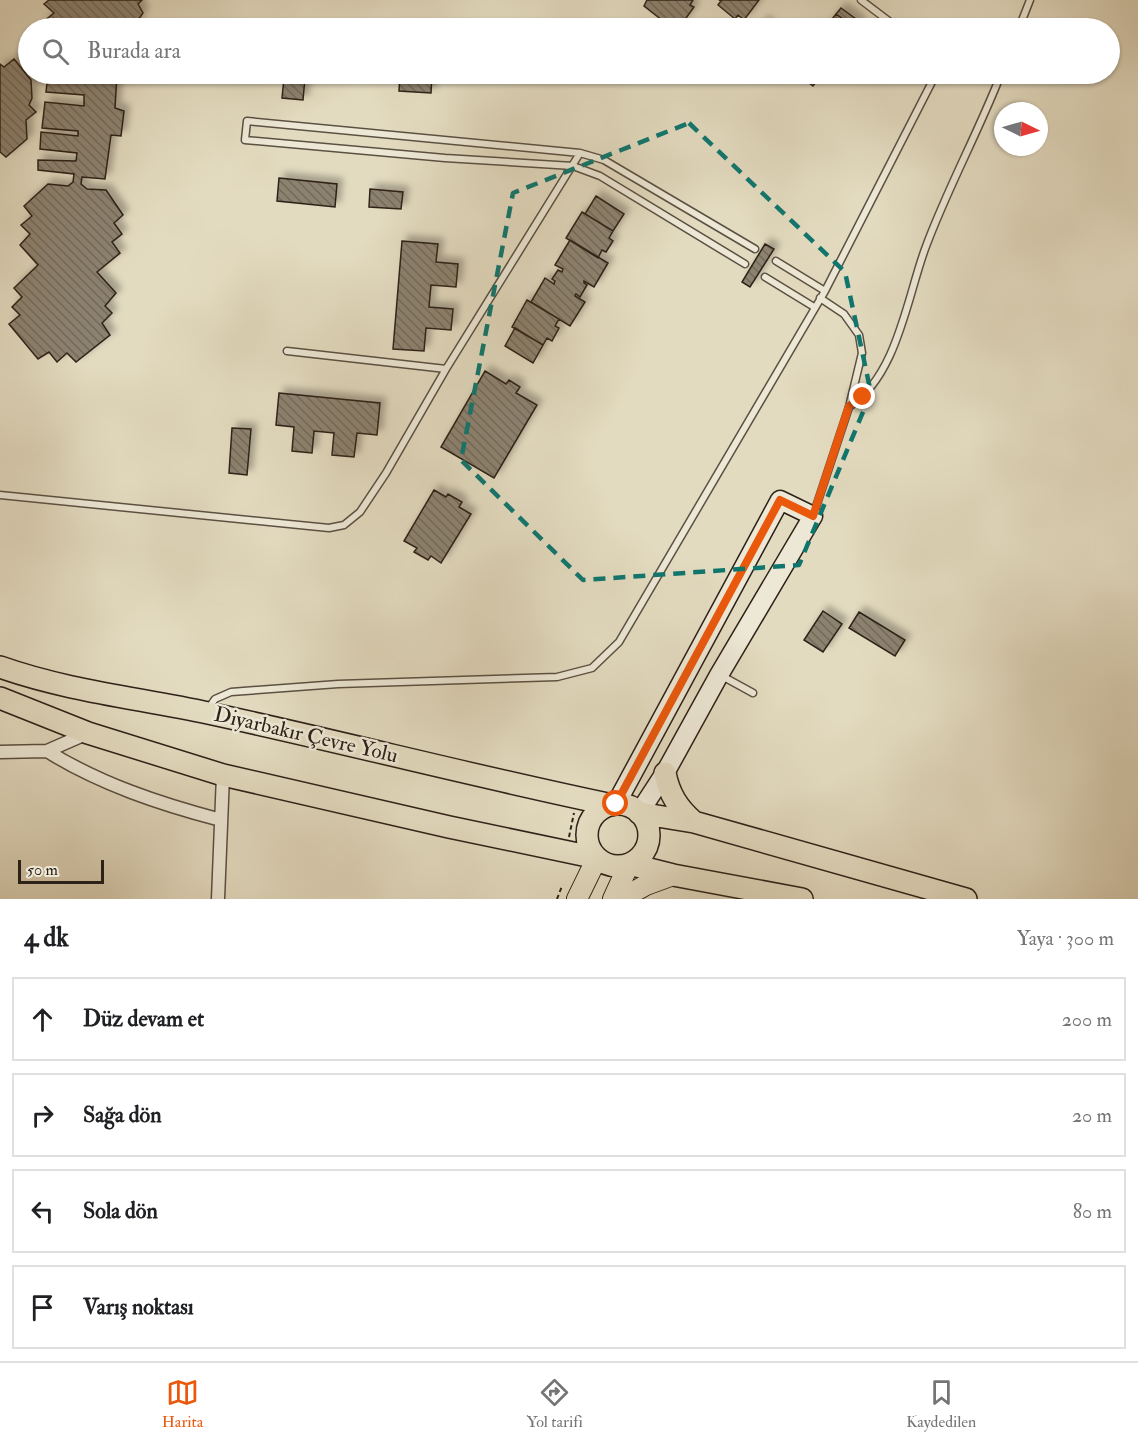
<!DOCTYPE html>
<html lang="tr">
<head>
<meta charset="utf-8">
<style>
	:root { --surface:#fff; --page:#f6f6f6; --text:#202124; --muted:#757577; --line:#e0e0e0; --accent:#ea580c }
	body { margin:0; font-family:"IM FELL Double Pica",serif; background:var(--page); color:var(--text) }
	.compass { position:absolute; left:994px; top:102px; width:54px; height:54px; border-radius:50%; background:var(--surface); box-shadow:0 2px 4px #0004; rotate:95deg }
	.scale { position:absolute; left:18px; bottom:15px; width:86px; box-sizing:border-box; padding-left:6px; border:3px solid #2e2118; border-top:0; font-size:16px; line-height:21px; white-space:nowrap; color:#2e2118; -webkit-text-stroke:4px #ede8d6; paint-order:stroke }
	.stop { position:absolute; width:18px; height:18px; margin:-14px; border:4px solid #ea580c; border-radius:50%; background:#fff }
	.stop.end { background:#ea580c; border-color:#fff; box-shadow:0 2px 6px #0008 }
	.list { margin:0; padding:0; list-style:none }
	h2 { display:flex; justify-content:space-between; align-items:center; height:78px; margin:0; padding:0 24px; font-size:26px }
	h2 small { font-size:20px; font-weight:400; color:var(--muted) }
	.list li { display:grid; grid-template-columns:39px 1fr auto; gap:18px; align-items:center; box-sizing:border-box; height:84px; margin:0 12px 12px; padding:0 12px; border:2px solid var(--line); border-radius:0px }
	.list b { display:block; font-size:22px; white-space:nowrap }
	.list em { font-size:20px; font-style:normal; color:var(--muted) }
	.icon { flex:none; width:33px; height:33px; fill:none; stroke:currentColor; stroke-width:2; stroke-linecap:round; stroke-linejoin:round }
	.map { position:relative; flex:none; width:1138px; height:899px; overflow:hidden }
	.search { position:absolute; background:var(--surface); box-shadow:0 2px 4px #0004; left:18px; right:18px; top:18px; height:66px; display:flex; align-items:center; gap:15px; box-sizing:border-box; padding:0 21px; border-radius:33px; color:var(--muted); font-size:22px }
	.sheet { height:462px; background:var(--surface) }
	nav { display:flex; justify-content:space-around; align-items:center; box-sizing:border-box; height:84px; border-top:2px solid var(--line); background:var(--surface); font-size:16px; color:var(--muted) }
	nav a { display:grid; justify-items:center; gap:3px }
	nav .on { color:var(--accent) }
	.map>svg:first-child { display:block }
	.building { fill:url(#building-back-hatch); stroke:#2e2118; stroke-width:1.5; filter:url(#shadow) }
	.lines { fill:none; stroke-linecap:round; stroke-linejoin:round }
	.service-casing { stroke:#5b5042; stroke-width:9 }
	.minor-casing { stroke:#5b5042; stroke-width:15 }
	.secondary-casing { stroke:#2e2118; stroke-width:21 }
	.primary-casing { stroke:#2e2118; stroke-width:22 }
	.trunk-casing { stroke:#2e2118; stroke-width:24 }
	.path { stroke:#2e2118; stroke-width:2; stroke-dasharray:4.5 3; stroke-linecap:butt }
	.service { stroke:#ede8d6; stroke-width:6 }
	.minor { stroke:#ede8d6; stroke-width:12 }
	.secondary { stroke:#ede8d6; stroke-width:18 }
	.primary { stroke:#e3dbc0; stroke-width:20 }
	.trunk { stroke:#e3dbc0; stroke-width:21 }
	.route { stroke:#ea580c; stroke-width:8 }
	.marked { fill:none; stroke:#0f766e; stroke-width:4.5; stroke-dasharray:12 8; stroke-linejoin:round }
	.labels { text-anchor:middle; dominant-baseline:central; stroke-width:5; stroke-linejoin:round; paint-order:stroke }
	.street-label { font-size:21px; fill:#2e2118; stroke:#ede8d6 }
</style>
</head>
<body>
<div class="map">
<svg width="1138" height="899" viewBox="0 0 1138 899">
	<defs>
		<pattern id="building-back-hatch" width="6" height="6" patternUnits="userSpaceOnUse" patternTransform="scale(1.5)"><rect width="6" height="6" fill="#8c826f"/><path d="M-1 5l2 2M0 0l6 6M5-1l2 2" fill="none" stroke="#736a5a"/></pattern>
		<filter id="shadow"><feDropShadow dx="5.5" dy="-5.5" stdDeviation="3" flood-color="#0004"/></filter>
	</defs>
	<rect width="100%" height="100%" fill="#e3dbc0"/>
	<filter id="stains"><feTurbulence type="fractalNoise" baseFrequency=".00333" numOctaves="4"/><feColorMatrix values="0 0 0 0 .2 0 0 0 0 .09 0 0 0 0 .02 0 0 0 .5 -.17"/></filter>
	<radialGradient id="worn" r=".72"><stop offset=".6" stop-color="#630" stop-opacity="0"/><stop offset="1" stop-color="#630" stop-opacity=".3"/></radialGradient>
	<path class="building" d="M49 0H142L138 4 143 13 136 23 140 28H47L43 22 54 13 44 4Z
		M647 0H693L690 5 694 7 681 25 677 21 672 28 644 6Z
		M719 0H759L744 20 738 15 735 19 718 5 721 1Z
		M841 8 860 22 856 28 836 14Z
		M836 14 856 28H825Z
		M763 21 769 25 767 28H758Z
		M14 59 31 80 32 98 29 105 36 112 26 120 27 139 6 157 0 152V64L4 67Z
		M48 74H117L115 108 124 111 121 136 111 135 105 179 82 177 81 184 87 189 106 190 123 215 114 223 122 234 112 242 120 253 97 272 116 293 105 306 112 313 102 323 110 335 76 362 67 353 57 362 49 352 38 359 9 324 20 315 12 307 22 297 14 288 38 265 20 245 30 234 21 225 32 216 24 206 48 184 68 186 73 182 74 174 38 170V160L76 161 77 153 40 149 41 132 78 136V131L42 128 45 102 84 106V95L46 92Z
		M273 74H316L315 79 305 78 303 100 282 98 284 78 272 77Z
		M400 74H432L431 93 399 91Z
		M797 74H822L813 86Z
		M279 178 337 184 335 207 277 201Z
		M370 189 403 192 401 209 369 207Z
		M596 196 624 214 613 231 585 214Z
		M582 212 613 231 609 238 613 241 606 252 602 250 598 258 566 238Z
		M570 240 608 263 594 287 584 281V283L587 285 580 297 576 294 575 296 585 302 570 326 531 302 545 278 554 284 555 281 552 279 558 270 562 272 563 269 555 265Z
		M402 241 438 244 436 262 458 264 456 287 431 285 429 307 453 309 451 330 426 328 424 351 393 349Z
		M765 244 774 249 750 287 742 282Z
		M527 300 559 319 555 326 559 328 552 341 547 338 543 345 512 327Z
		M515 328 543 345 533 363 505 346Z
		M485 371 506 384 509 380 520 387 516 393 537 405 494 478 441 447Z
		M279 393 380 403 377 435 357 433 354 457 332 455 334 433 314 431 312 453 292 451 294 427 276 425Z
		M232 428 251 429 247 475 229 473Z
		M434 490 446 497 448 494 462 502 459 507 471 514 441 563 431 556 428 560 414 552 417 548 404 541Z
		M823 611 842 624 823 652 804 640Z
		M859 612 905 640 895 656 849 628Z"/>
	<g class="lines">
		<g class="service-casing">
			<path id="service" d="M861 0 898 28
				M1019 28 1030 0
				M776 261 825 291
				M745 264 600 176 573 166 445 158 245 140 247 121 580 153 604 160 755 249
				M765 277 814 307
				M287 351 446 369
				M849 407C897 376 907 298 925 249 947 189 978 133 1001 74
				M0 495 329 528 344 525 360 512 386 473 446 369 580 153
				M814 513 849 407 862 353 859 335 844 314 820 298
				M722 676 753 693
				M208 709 215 699 231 692 338 684 557 677 592 668 619 642 825 291 936 74"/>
		</g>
		<g class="minor-casing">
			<path id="minor" d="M47 751C100 784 160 804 221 820
				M0 752 47 751 88 733
				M218 899 223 775"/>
		</g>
		<g class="secondary-casing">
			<path id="secondary" d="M616 804 780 500 813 516 719 675 665 773 639 813"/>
		</g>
		<g class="primary-casing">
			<path id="primary" d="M577 899 597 858
				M613 899 629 864
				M621 899 646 885 673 875"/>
		</g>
		<g class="trunk-casing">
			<path id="trunk" d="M0 667C68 691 138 698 208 713 343 742 477 777 612 805
				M0 698 88 733 223 775 449 827 597 858
				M665 773C669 794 678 808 694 822
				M587 835a31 31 0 1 1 62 0a31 31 0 1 1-62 0Z
				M639 813 694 822 966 899
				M629 864 673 875 802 899"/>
		</g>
		<path class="path" d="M569 837 574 813
			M557 899 562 886"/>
		<use href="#service" class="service"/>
		<use href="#minor" class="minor"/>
		<use href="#secondary" class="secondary"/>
		<use href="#primary" class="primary"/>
		<use href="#trunk" class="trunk"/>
	</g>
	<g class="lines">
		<path class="route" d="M616 804 780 500 813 516 849 406 863 397"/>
	</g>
	<path class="marked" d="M689 123 845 272 871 393 799 565 583 580 461 460 513 193Z"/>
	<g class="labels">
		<g class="street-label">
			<text transform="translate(306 735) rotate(13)">Diyarbakır Çevre Yolu</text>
		</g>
	</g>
	<rect width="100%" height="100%" filter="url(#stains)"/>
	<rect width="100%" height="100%" fill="url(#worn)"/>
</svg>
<svg class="compass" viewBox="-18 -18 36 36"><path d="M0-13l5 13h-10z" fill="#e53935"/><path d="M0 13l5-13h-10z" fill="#757577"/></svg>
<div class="scale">50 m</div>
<div class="stop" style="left:616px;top:804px"></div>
<div class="stop end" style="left:863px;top:397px"></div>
<div class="search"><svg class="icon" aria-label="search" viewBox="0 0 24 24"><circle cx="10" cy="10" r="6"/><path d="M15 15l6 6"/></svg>Burada ara</div>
</div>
<section class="sheet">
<h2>4 dk<small>Yaya · 300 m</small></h2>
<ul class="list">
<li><svg class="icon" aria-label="ahead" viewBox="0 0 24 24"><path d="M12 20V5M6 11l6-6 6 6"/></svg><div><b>Düz devam et</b></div><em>200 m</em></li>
<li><svg class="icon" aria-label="right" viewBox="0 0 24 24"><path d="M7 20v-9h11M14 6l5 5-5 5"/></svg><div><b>Sağa dön</b></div><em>20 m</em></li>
<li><svg class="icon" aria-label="left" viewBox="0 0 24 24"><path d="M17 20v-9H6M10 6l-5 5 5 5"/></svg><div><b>Sola dön</b></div><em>80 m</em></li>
<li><svg class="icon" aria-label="arrive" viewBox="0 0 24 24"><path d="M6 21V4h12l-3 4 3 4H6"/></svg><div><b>Varış noktası</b></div></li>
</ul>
</section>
<nav>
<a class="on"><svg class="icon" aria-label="map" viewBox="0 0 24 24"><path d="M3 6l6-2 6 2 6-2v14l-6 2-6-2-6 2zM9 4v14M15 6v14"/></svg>Harita</a>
<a><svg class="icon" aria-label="directions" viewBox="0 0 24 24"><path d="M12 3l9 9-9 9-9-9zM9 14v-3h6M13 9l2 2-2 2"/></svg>Yol tarifi</a>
<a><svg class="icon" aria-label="saved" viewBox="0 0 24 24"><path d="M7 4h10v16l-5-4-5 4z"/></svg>Kaydedilen</a>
</nav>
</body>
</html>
